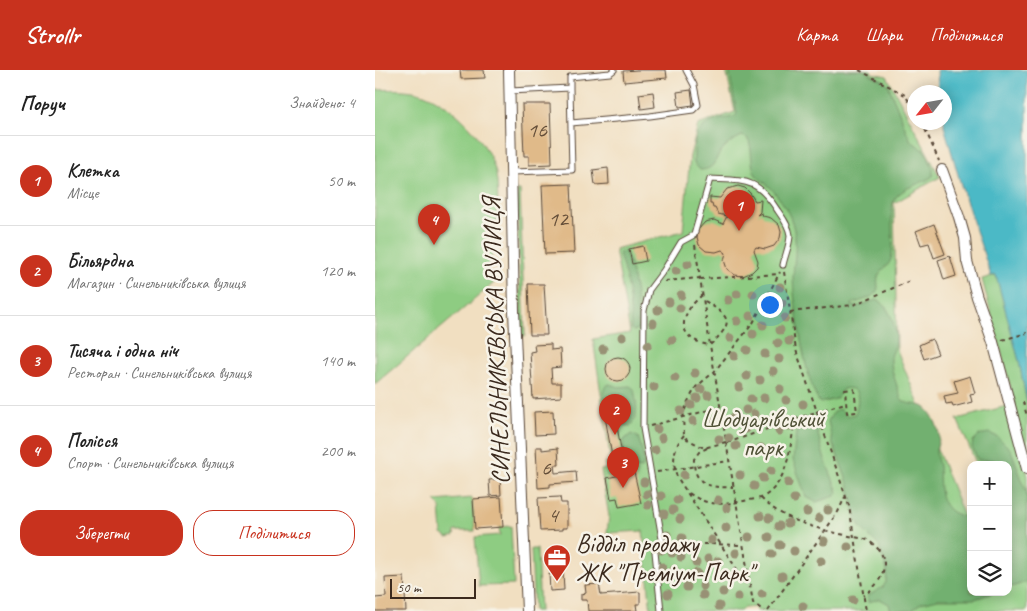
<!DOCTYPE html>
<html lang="uk">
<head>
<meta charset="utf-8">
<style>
	:root { --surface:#fff; --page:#f6f6f6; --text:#222; --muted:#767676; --line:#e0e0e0; --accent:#c8321e }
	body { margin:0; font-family:Caveat,sans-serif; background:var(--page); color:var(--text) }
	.controls { position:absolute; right:15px; bottom:15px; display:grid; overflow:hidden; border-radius:10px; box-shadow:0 2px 12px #0003 }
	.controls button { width:45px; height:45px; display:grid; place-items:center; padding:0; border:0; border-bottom:1px solid var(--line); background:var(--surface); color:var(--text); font:25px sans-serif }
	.compass { position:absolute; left:532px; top:15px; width:45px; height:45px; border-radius:50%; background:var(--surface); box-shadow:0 2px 12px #0003; rotate:239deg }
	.scale { position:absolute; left:15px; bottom:12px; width:86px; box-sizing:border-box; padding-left:5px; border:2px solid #3b2a1e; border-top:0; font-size:14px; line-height:18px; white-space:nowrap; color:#3b2a1e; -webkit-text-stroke:4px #f7f3e8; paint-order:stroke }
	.you { position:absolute; left:394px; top:234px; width:18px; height:18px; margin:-12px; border:4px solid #fff; border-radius:50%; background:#1a73e8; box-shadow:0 0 0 8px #1a73e833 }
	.badge { display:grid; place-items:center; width:32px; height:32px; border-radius:50%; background:var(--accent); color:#fff; font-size:16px; font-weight:700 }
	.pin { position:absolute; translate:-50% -41px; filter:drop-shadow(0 1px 2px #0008) }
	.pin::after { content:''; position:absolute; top:26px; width:18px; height:15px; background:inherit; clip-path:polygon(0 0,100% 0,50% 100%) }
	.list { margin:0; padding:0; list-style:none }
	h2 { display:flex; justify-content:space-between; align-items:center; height:65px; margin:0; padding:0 20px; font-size:21px }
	h2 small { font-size:16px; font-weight:400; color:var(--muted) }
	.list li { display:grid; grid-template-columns:32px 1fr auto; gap:15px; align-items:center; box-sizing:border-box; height:90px; padding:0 20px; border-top:1px solid var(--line) }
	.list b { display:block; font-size:19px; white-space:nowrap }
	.list p { margin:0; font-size:16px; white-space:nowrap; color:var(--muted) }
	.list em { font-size:16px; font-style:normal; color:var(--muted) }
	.actions { display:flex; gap:10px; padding:15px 20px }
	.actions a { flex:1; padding:11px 0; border:1px solid var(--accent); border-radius:20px; text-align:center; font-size:18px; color:var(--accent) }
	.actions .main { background:var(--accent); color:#fff }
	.icon { flex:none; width:28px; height:28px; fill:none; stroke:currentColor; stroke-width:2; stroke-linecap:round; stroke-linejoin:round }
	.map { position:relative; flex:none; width:652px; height:541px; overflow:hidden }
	header { display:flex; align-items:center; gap:30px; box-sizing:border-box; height:70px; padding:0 25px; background:var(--accent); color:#fff }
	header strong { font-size:24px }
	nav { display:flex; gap:28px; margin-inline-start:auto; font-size:18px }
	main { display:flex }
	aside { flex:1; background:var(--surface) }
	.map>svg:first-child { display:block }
	.green { fill:#8ecc82; stroke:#647b50 }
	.forest { fill:#72b070; stroke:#566d47 }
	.water { fill:#4cb9c6; stroke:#447272 }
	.building { fill:#e0ba89 }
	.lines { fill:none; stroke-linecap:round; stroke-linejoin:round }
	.service-casing { stroke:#564536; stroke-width:7 }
	.minor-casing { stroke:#564536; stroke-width:12 }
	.path { stroke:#564536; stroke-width:2; stroke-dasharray:4 4; stroke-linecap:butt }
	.service { stroke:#fff; stroke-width:5 }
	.minor { stroke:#fff; stroke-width:10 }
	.tree { fill:#989175 }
	.labels { text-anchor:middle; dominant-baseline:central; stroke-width:5; stroke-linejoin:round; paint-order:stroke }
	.number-label { font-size:22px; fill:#644e39 }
	.street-label { font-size:25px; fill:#3b2a1e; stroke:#f7f3e8 }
	.park-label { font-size:25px; fill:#505237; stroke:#f7f3e8 }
	.poi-label { font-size:25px; fill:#3b2a1e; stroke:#f7f3e8; text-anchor:start }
</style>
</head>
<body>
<header>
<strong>Strollr</strong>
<nav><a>Карта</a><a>Шари</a><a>Поділитися</a></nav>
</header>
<main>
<aside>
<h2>Поруч<small>Знайдено: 4</small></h2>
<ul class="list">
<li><span class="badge">1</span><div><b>Клетка</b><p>Місце</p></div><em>50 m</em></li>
<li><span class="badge">2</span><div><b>Більярдна</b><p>Магазин · Синельниківська вулиця</p></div><em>120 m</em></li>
<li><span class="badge">3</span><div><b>Тисяча і одна ніч</b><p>Ресторан · Синельниківська вулиця</p></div><em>140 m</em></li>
<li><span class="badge">4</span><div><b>Полісся</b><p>Спорт · Синельниківська вулиця</p></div><em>200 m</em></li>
</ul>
<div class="actions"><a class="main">Зберегти</a><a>Поділитися</a></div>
</aside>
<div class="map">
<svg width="652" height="541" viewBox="0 0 652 541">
	<rect width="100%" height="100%" fill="#f7f3e8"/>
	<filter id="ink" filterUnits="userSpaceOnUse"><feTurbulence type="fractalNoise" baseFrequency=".02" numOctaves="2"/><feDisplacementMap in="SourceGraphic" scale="10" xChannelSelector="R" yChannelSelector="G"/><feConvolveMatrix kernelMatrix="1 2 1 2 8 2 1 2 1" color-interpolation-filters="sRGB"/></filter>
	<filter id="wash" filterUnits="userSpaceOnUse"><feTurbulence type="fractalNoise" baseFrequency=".0096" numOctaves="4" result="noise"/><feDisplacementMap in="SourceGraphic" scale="20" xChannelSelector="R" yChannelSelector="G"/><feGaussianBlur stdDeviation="1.12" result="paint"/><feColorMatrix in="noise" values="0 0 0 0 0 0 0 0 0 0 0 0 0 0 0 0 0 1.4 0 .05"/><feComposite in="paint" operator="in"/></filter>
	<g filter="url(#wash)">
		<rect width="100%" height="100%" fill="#f1dfc1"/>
		<path class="green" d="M351 0H496L497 3 512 6 565 107 519 133 522 280 589 446 596 443V522H633V395H602L582 349 640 334 607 209 621 205 644 291 652 333V541H381V537L369 538 365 541H276L268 461 232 463 234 446 226 400 231 399 230 393 236 392 218 269 255 263 240 179 308 161 315 86 323 55 360 42Z
			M0 20C14 19 37 19 49 24 80 36 114 71 121 104 126 134 119 166 115 196L111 201 120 212 0 314Z
			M142 120H145L150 266H146Z
			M97 428 100 461H80L79 466 73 468 67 464 65 436 60 431Z
			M136 456 139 515 104 516 100 467 125 465 124 457Z
			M156 479H162L165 541H159Z"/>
		<path class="forest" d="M354 0H490C496 7 506 7 513 14L531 60 536 71 549 80 553 87 558 99V106C546 115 527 116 519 130 514 140 519 171 517 184 516 197 507 197 503 207 502 210 503 215 503 218 500 229 486 230 477 234V236C486 238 495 230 504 230 515 238 522 258 521 272 521 277 517 282 516 287 515 301 523 316 526 329 538 340 548 326 560 351 562 356 565 364 564 369 564 373 561 377 561 381 561 386 563 391 564 396 565 414 562 435 581 444 586 446 590 448 596 446V522H621L600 529H563L546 533 536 541H516L514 534 505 529 493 532V526L508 517 511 512 512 501 504 476 485 457 481 447 473 413 458 374 453 351 456 346 462 339 466 340 472 346 480 344C484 331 486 315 468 319L461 329 445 333C431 316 418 230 418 206 419 191 422 176 419 160 416 144 406 129 395 117 391 113 384 109 381 105 374 94 379 78 372 68L367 66C359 70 352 74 347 80 339 90 340 100 325 100L319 93C318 58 326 52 359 47L362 44Z
			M250 181C260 206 263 233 263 259L259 261 256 259C255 234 253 208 244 185L245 182Z
			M234 314 244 317 255 316 259 319C261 331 265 348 255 356L247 355 246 352 254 348 252 342 237 334 232 336 228 324 229 318Z
			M434 348 437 349 440 353 449 387 463 422 460 426 441 432 431 427 418 390 422 354 426 351Z
			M614 363 623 367 636 380 652 424V512L633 518V431L637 416 633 407V395H626L618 390H603L597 377 598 371 604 365Z
			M256 364 263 367C266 377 271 389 267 399L259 398 250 383 248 378 249 370Z"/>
		<path class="water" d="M562 0H652V333L644 291 621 205 616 206 586 115 569 56 570 22H563Z"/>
		<g id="blocks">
			<path class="building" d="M85 0H109L110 8 86 9Z
				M262 0H291L292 8 249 12 248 1Z
				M316 20 318 35 304 37 302 22Z
				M278 22 280 37 266 39 264 24Z
				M147 34H175L177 94 154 95V86H149Z
				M233 98 234 114 220 115 218 100Z
				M196 114 199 183 170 184 167 115Z
				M363 116 370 118 375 123 380 131 386 130 385 142 382 145 387 143 388 146 396 148 404 155 406 162 405 168 399 176 390 179 381 177 379 180 383 191 382 197 377 202 368 206 360 205 352 199 349 190 351 183 347 180 341 182 331 181 324 175 322 167 323 160 330 152 339 150 348 154 352 146 343 144 340 138H338L337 134H335V127L345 128 352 119Z
				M559 154 570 184 559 188 554 173 546 175 541 161Z
				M268 176 271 191 257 194 254 179Z
				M575 186 581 206 569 210 563 190Z
				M153 214H169L172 265H155Z
				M557 269 563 284 549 289 544 275Z
				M176 274V280L185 279 186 297 176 298 177 313H186V327L158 329 155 282 160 281 159 275Z
				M231 299a12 12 0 1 1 24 0a12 12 0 1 1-24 0Z
				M595 306 600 323 595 324 597 332 578 337 577 333 571 334 569 326 583 323 579 311Z
				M239 340 248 390 238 392 229 341Z
				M178 341 179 364 160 365 159 342Z
				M161 377H167V380L183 378 184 395H179L180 403 201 401 202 412 175 414V417L163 418Z
				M250 394 252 401 242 404 240 396Z
				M259 402 266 433 244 437 242 428 236 429 232 408Z
				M125 409 126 425 115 426 114 410Z
				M126 427 128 457 100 459 98 429Z
				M185 427 186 433H192V458H187V460L165 461 163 428Z
				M188 503 189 520 175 521 174 504Z
				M29 507 31 541H0V528L11 527 10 508Z
				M224 514 226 525 265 522V534H261L262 541H213L212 530H206V524L211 523 210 515Z"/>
		</g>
	</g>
	<g filter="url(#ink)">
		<use href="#blocks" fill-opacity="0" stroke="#564536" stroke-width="1"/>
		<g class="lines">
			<g class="service-casing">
				<path id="service" d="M135 21 195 18V7L235 3 239 0
					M196 53 275 46 318 40 323 35 319 15 311 0
					M137 102 197 100 195 18
					M286 541 280 482 287 472V469L268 358 269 241 274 220 289 200 306 172 319 165 335 109C372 111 382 108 403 141 408 148 414 156 415 165 415 175 410 185 408 195"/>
			</g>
			<g class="minor-casing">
				<path id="minor" d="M134 0 139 241 152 541
					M567 100 584 147 590 168 592 191 602 227 618 272 652 399"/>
			</g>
			<path class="path" d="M484 0 530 25 540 41
				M547 52 564 91
				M320 175 335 275 378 533 389 541
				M409 202 421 280 474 436 491 541
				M325 209 404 204
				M290 211 325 208
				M327 225C322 230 315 236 312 243 302 262 318 273 335 275 362 250 354 247 327 229
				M415 242 478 235 535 211
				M627 270 652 263
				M479 319 482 342 472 343 470 320Z
				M648 332 652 346
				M441 342 470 333
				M275 356 345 337
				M309 365C298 378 297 391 302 407L374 518
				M351 372 329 378 312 369 309 365 308 347 312 333 321 317 339 302 378 253 405 202
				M352 373 441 342
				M332 378 324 382 319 389C318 416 337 418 358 417
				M282 402 354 391
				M314 423C338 441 359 432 386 428 414 414 415 376 420 349
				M386 428C409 453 458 463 490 469 519 484 512 510 488 526
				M296 473 368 475
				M393 541 463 442 470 427"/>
			<use href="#service" class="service"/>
			<use href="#minor" class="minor"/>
		</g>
		<g class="tree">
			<circle cx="313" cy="194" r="4.5"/>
			<circle cx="301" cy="201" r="4.5"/>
			<circle cx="405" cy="217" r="4.5"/>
			<circle cx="362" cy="224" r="4.5"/>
			<circle cx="378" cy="224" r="4.5"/>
			<circle cx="306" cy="225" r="4.5"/>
			<circle cx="353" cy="230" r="4.5"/>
			<circle cx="294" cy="232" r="4.5"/>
			<circle cx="407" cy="233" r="4.5"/>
			<circle cx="305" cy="238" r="4.5"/>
			<circle cx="283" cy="240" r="4.5"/>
			<circle cx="400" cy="240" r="4.5"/>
			<circle cx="375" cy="246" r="4.5"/>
			<circle cx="410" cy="248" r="4.5"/>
			<circle cx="362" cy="251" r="4.5"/>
			<circle cx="278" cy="253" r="4.5"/>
			<circle cx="388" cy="255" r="4.5"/>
			<circle cx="405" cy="260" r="4.5"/>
			<circle cx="378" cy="264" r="4.5"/>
			<circle cx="247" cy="267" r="4.5"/>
			<circle cx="355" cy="268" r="4.5"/>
			<circle cx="297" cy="270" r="4.5"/>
			<circle cx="414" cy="271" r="4.5"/>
			<circle cx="403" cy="273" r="4.5"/>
			<circle cx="273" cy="275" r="4.5"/>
			<circle cx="228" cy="279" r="4.5"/>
			<circle cx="372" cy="280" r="4.5"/>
			<circle cx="390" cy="284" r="4.5"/>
			<circle cx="359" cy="286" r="4.5"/>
			<circle cx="404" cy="289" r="4.5"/>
			<circle cx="398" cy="301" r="4.5"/>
			<circle cx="320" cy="303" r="4.5"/>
			<circle cx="372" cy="306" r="4.5"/>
			<circle cx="300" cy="308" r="4.5"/>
			<circle cx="385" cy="310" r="4.5"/>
			<circle cx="279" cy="317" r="4.5"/>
			<circle cx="364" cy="317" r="4.5"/>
			<circle cx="326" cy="319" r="4.5"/>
			<circle cx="405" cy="319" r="4.5"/>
			<circle cx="333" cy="325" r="4.5"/>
			<circle cx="322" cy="328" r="4.5"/>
			<circle cx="389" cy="328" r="4.5"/>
			<circle cx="376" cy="329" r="4.5"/>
			<circle cx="411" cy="330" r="4.5"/>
			<circle cx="428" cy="334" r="4.5"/>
			<circle cx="316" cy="335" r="4.5"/>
			<circle cx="371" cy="340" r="4.5"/>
			<circle cx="306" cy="341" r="4.5"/>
			<circle cx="379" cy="344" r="4.5"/>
			<circle cx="359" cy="347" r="4.5"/>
			<circle cx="318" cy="351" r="4.5"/>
			<circle cx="336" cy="351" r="4.5"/>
			<circle cx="414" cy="356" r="4.5"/>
			<circle cx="282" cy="359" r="4.5"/>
			<circle cx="371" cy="359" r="4.5"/>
			<circle cx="404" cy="361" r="4.5"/>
			<circle cx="287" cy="368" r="4.5"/>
			<circle cx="354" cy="368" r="4.5"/>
			<circle cx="344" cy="369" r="4.5"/>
			<circle cx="361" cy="376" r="4.5"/>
			<circle cx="386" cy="378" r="4.5"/>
			<circle cx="280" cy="380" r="4.5"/>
			<circle cx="396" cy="401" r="4.5"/>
			<circle cx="309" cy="405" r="4.5"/>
			<circle cx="365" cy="405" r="4.5"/>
			<circle cx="388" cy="408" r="4.5"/>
			<circle cx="269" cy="412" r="4.5"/>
			<circle cx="413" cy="413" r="4.5"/>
			<circle cx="379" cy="416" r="4.5"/>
			<circle cx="272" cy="424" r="4.5"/>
			<circle cx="286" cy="426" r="4.5"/>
			<circle cx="419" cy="429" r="4.5"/>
			<circle cx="302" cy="430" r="4.5"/>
			<circle cx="343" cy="430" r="4.5"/>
			<circle cx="273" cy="435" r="4.5"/>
			<circle cx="352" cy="438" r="4.5"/>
			<circle cx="298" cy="440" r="4.5"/>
			<circle cx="453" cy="440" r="4.5"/>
			<circle cx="432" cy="442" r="4.5"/>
			<circle cx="289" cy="444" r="4.5"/>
			<circle cx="385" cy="446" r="4.5"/>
			<circle cx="394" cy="448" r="4.5"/>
			<circle cx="444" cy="448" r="4.5"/>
			<circle cx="305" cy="449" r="4.5"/>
			<circle cx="413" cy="453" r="4.5"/>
			<circle cx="404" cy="456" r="4.5"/>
			<circle cx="351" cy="458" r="4.5"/>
			<circle cx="292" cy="465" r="4.5"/>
			<circle cx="374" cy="467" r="4.5"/>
			<circle cx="394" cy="467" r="4.5"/>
			<circle cx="307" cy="468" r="4.5"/>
			<circle cx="336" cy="470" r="4.5"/>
			<circle cx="449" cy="471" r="4.5"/>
			<circle cx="405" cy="475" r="4.5"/>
			<circle cx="473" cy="477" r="4.5"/>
			<circle cx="320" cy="479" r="4.5"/>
			<circle cx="286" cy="480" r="4.5"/>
			<circle cx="419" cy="481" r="4.5"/>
			<circle cx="297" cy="483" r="4.5"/>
			<circle cx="361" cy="483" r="4.5"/>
			<circle cx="397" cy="484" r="4.5"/>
			<circle cx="306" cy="487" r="4.5"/>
			<circle cx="333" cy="489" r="4.5"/>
			<circle cx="343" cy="491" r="4.5"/>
			<circle cx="446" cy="491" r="4.5"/>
			<circle cx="321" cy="493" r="4.5"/>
			<circle cx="287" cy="497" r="4.5"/>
			<circle cx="299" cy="500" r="4.5"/>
			<circle cx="322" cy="503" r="4.5"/>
			<circle cx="289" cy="506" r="4.5"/>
			<circle cx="407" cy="506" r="4.5"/>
			<circle cx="328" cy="516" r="4.5"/>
			<circle cx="312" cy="517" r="4.5"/>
			<circle cx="348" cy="522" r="4.5"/>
			<circle cx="293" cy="524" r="4.5"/>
			<circle cx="387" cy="524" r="4.5"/>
			<circle cx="328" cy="525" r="4.5"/>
			<circle cx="363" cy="527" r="4.5"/>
			<circle cx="478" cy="530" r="4.5"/>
			<circle cx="344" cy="536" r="4.5"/>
			<circle cx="428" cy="536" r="4.5"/>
		</g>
	</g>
	<defs>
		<g id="office-pin" transform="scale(1.4375)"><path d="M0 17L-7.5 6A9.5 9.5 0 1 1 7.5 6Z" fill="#c8321e" stroke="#f7f3e8"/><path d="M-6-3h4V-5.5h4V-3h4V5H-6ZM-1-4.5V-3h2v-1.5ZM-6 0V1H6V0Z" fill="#fff"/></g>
	</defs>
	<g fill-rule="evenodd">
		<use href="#office-pin" x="182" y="488"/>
	</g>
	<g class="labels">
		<g class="number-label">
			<text x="162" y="60">16</text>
			<text x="183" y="149">12</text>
			<text x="171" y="398">6</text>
			<text x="178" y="445">4</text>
		</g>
		<g class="street-label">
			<text transform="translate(121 271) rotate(-92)">СИНЕЛЬНИКІВСЬКА ВУЛИЦЯ</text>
		</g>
		<g class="park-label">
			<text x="388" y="349">Шодуарівський<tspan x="388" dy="29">парк</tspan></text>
		</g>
		<g class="poi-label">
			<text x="201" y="474">Відділ продажу<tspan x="201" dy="29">ЖК "Преміум-Парк"</tspan></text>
		</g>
	</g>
</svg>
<div class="controls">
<button>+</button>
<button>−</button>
<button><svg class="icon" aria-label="layers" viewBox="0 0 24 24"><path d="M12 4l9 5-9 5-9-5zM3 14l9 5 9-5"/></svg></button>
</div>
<svg class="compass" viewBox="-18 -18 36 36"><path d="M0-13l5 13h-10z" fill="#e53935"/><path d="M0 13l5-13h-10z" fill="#767676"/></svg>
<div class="scale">50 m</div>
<div class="you"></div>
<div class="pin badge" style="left:364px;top:161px">1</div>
<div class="pin badge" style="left:240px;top:365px">2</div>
<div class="pin badge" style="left:248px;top:418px">3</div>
<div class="pin badge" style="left:59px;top:175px">4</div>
</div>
</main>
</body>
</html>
